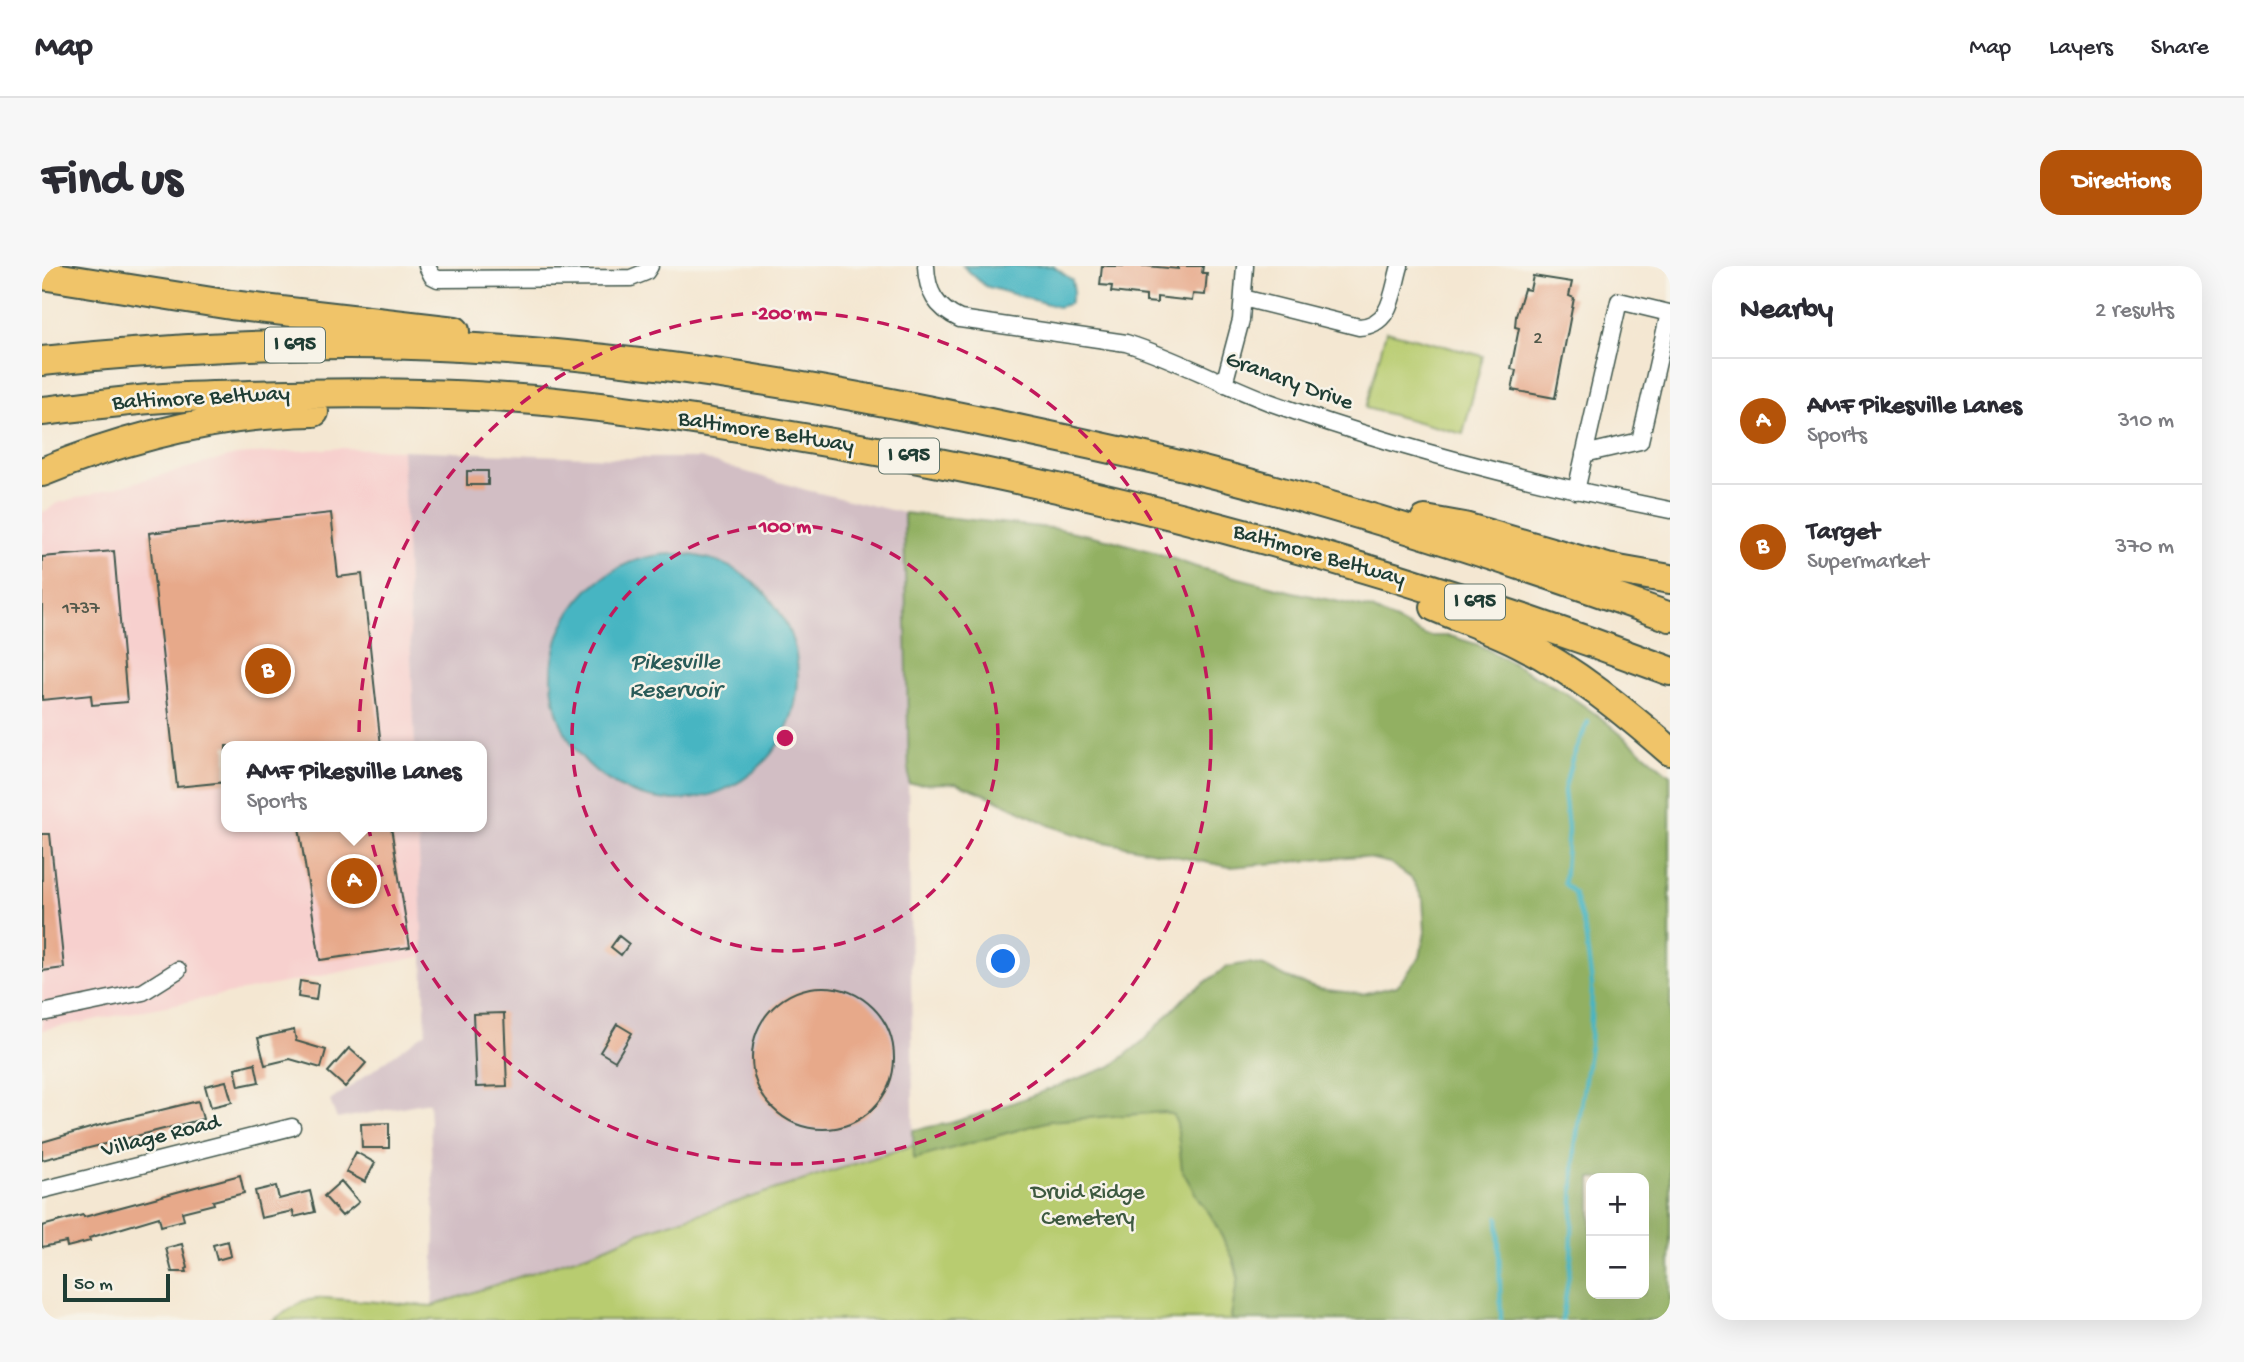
<!DOCTYPE html>
<html lang="en">
<head>
<meta charset="utf-8">
<style>
	:root { --surface:#fff; --page:#f7f7f7; --text:#2b2b33; --muted:#7c7c81; --line:#e1e1e2; --accent:#b45309 }
	body { margin:0; font-family:"Gochi Hand",sans-serif; background:var(--page); color:var(--text) }
	.controls { position:absolute; right:21px; bottom:21px; display:grid; overflow:hidden; border-radius:14px; box-shadow:0 7px 28px #0002 }
	.controls button { width:63px; height:63px; display:grid; place-items:center; padding:0; border:0; border-bottom:2px solid var(--line); background:var(--surface); color:var(--text); font:35px sans-serif }
	.scale { position:absolute; left:21px; bottom:18px; width:107px; box-sizing:border-box; padding-left:7px; border:4px solid #1f3d34; border-top:0; font-size:19px; line-height:24px; white-space:nowrap; color:#1f3d34; -webkit-text-stroke:5px #f7f3e8; paint-order:stroke }
	.you { position:absolute; left:962px; top:696px; width:24px; height:24px; margin:-18px; border:5px solid #fff; border-radius:50%; background:#1a73e8; box-shadow:0 0 0 10px #1a73e833 }
	.badge { display:grid; place-items:center; width:46px; height:46px; border-radius:50%; background:var(--accent); color:#fff; font-size:23px; font-weight:700 }
	.pin { position:absolute; translate:-50% -50%; border:4px solid #fff; box-shadow:0 2px 7px #0006 }
	.popup { position:absolute; left:179px; top:475px; width:266px; height:91px; box-sizing:border-box; display:grid; place-content:center; border-radius:14px; background:var(--surface); filter:drop-shadow(0 2px 5px #0005); font-size:23px; white-space:nowrap; color:var(--muted) }
	.popup b { font-size:26px; color:var(--text) }
	.popup::after { content:''; position:absolute; left:50%; top:100%; margin-left:-14px; border:14px solid transparent; border-top-color:var(--surface) }
	.list { margin:0; padding:0; list-style:none }
	h2 { display:flex; justify-content:space-between; align-items:center; height:91px; margin:0; padding:0 28px; font-size:30px }
	h2 small { font-size:23px; font-weight:400; color:var(--muted) }
	.list li { display:grid; grid-template-columns:46px 1fr auto; gap:21px; align-items:center; box-sizing:border-box; height:126px; padding:0 28px; border-top:2px solid var(--line) }
	.list b { display:block; font-size:26px; white-space:nowrap }
	.list p { margin:0; font-size:23px; white-space:nowrap; color:var(--muted) }
	.list em { font-size:23px; font-style:normal; color:var(--muted) }
	.map { position:relative; flex:none; width:1628px; height:1054px; overflow:hidden; border-radius:21px }
	header { display:flex; align-items:center; gap:42px; box-sizing:border-box; height:98px; padding:0 35px; background:var(--surface); border-bottom:2px solid var(--line) }
	header strong { font-size:33px }
	nav { display:flex; gap:38px; margin-inline-start:auto; font-size:24px }
	.intro { display:flex; align-items:center; justify-content:space-between; box-sizing:border-box; height:168px; padding:0 42px }
	h1 { margin:0; font-size:49px }
	.button { padding:18px 32px; border-radius:21px; background:var(--accent); color:#fff; font-size:24px; font-weight:700 }
	main { display:flex; gap:42px; padding:0 42px }
	aside { flex:1; background:var(--surface); border-radius:21px; box-shadow:0 7px 28px #0002 }
	.map>svg:first-child { display:block }
	.built { fill:#f7d0ce }
	.industrial { fill:#d2bec4 }
	.green { fill:#b8cc70; stroke:#6c8452; stroke-width:2 }
	.forest { fill:#92b062; stroke:#58764b; stroke-width:2; fill-rule:evenodd }
	.water { fill:#47b5c2; stroke:#33797b; stroke-width:2 }
	.lines { fill:none; stroke-linecap:round; stroke-linejoin:round }
	.stream { stroke:#47b5c2; stroke-width:4.5 }
	.building { fill:#e7a98a }
	.minor-casing { stroke:#3f564c; stroke-width:19 }
	.motorway-casing { stroke:#3f564c; stroke-width:32 }
	.minor { stroke:#fff; stroke-width:16 }
	.motorway { stroke:#f0c469; stroke-width:28 }
	.ring { fill:none; stroke:#c2185b; stroke-width:3.5; stroke-dasharray:12 9 }
	.labels { text-anchor:middle; dominant-baseline:central; stroke-width:5; stroke-linejoin:round; paint-order:stroke }
	.number-label { font-size:19px; fill:#51584a }
	.shield { fill:#f7f3e8; stroke:#60746a; stroke-width:2 }
	.shield-label { font-size:21px; font-weight:bold; fill:#1f3d34 }
	.street-label { font-size:23px; fill:#1f3d34; stroke:#f7f3e8 }
	.park-label { font-size:23px; fill:#3e5a40; stroke:#f7f3e8 }
	.water-label { font-size:24px; font-style:italic; fill:#295b58; stroke:#f7f3e8 }
	.centre { fill:#c2185b; stroke:#f7f3e8; stroke-width:3.5 }
	.ring-label { font-size:21px; text-anchor:middle; font-weight:bold; fill:#c2185b; stroke:#f7f3e8; stroke-width:5; stroke-linejoin:round; paint-order:stroke }
</style>
</head>
<body>
<header>
<strong>Map</strong>
<nav><a>Map</a><a>Layers</a><a>Share</a></nav>
</header>
<div class="intro"><h1>Find us</h1><a class="button">Directions</a></div>
<main>
<div class="map">
<svg width="1628" height="1054" viewBox="0 0 1628 1054">
	<rect width="100%" height="100%" fill="#f7f3e8"/>
	<filter id="ink" filterUnits="userSpaceOnUse"><feTurbulence type="fractalNoise" baseFrequency=".0143" numOctaves="2"/><feDisplacementMap in="SourceGraphic" scale="14" xChannelSelector="R" yChannelSelector="G"/><feConvolveMatrix kernelMatrix="1 2 1 2 8 2 1 2 1" color-interpolation-filters="sRGB"/></filter>
	<filter id="wash" filterUnits="userSpaceOnUse"><feTurbulence type="fractalNoise" baseFrequency=".00686" numOctaves="4" result="noise"/><feDisplacementMap in="SourceGraphic" scale="28" xChannelSelector="R" yChannelSelector="G"/><feGaussianBlur stdDeviation="1.57" result="paint"/><feColorMatrix in="noise" values="0 0 0 0 0 0 0 0 0 0 0 0 0 0 0 0 0 1.4 0 .05"/><feComposite in="paint" operator="in"/></filter>
	<g filter="url(#wash)">
		<rect width="100%" height="100%" fill="#f4e7d2"/>
		<path class="built" d="M298 182 360 184 373 480H184V561H376L382 690 0 764V247L16 237 194 189Z"/>
		<path class="industrial" d="M360 184 575 192H658L764 224 862 247 872 902 390 1048 393 965 387 836 295 853 288 835 384 766 376 561H440V480H373Z"/>
		<path class="green" d="M1344 65 1441 90 1421 168 1324 142Z
			M1146 831 1208 1054H231L261 1035 282 1032 390 1040 557 984 597 967 969 848Z"/>
		<path class="forest" d="M862 247 1018 263 1069 274 1115 287 1154 301 1251 326 1330 343 1384 370H1408L1437 379 1521 425 1558 451 1628 509V1054H1191L1189 1050 1196 1011 1193 996 1168 948 1158 936 1140 904 1135 858 1131 849 1122 846 1008 855 872 893 871 864 908 857 951 844 1070 800 1101 775 1145 729 1185 701 1206 697 1222 700 1245 712 1276 723 1320 728 1355 720 1378 691 1383 666 1381 633 1370 613 1348 597 1317 590 1188 601 1053 574 1009 560 943 528 914 517 867 518ZM1549 912H1602V1028H1549Z"/>
		<path class="water" d="M921 0H1011L1030 14 1032 25 1027 38 1016 41 943 20Z
			M510 411a123 123 0 1 1 246 0a123 123 0 1 1-246 0Z"/>
		<g class="lines">
			<path class="stream" d="M1456 951 1459 1054
				M1520 1054 1529 994 1533 881 1548 779 1550 719 1543 665 1532 627 1522 617 1526 563 1522 525 1530 493 1546 456"/>
		</g>
		<g id="blocks">
			<path class="building" d="M1060 0H1105L1136 3V0H1161L1160 7H1165L1163 29 1151 28 1150 35 1115 31V37L1104 36V30L1069 26 1070 20 1058 19Z
				M1491 10 1530 16 1527 30 1532 32 1513 132 1470 124 1474 104 1469 103 1477 62 1473 61 1474 50 1482 23 1488 24Z
				M425 205H446V219H425Z
				M289 247 296 311 320 308 339 480H184V516L135 521 107 267Z
				M72 285 85 436 50 439 49 429 0 434V291Z
				M257 561H349L368 681 278 694Z
				M0 568H8L22 702 0 705Z
				M577 670 587 678 579 689 569 681Z
				M258 715 276 718 274 734 256 731Z
				M710 792a71 71 0 1 1 142 0a71 71 0 1 1-142 0Z
				M462 747 465 820 434 821 431 748Z
				M575 758 590 767 573 795 558 786Z
				M252 764 254 775 284 784 279 802 248 793 223 799 216 772Z
				M307 782 324 797 303 821 286 806Z
				M213 797 217 816 197 820 193 802Z
				M184 815 190 836 169 841 163 820Z
				M156 835 161 853 0 894V876L62 858Z
				M347 857V882H320L319 858Z
				M314 886 333 897 323 916 304 906Z
				M198 909 202 927 171 935 172 938 140 946 142 954 119 960 117 951 47 972 48 975 25 981 24 976 0 981V960L41 949 42 951Z
				M299 915 317 936 300 950 282 930Z
				M234 920 237 933 268 925 273 946 252 951 251 945 219 952 213 925Z
				M186 975 189 990 175 994 171 979Z
				M140 978 146 1002 144 1003 145 1006H130L124 982Z"/>
		</g>
	</g>
	<g filter="url(#ink)">
		<use href="#blocks" fill-opacity="0" stroke="#3f564c" stroke-width="2"/>
		<g class="lines">
			<g class="minor-casing">
				<path id="minor" d="M385 0 390 10 396 13 589 12 604 6 608 0
					M884 0C885 26 894 42 918 53L1084 77C1133 92 1179 118 1227 136 1357 183 1493 217 1628 244
					M1201 32 1317 61C1350 59 1350 27 1358 0
					M1182 118 1199 54 1203 0
					M1534 225 1577 35 1627 47 1598 175 1542 188
					M0 747 101 726 136 704
					M0 924 250 861"/>
			</g>
			<g class="motorway-casing">
				<path id="motorway" d="M0 9 189 39 413 65
					M0 95C138 81 278 73 417 81 592 90 766 119 938 155 1003 169 1068 182 1133 198 1301 239 1466 293 1628 351
					M0 145C36 141 72 136 108 133 141 130 175 130 208 129 303 126 398 126 492 134 592 143 692 160 790 177 1076 227 1357 303 1628 405
					M0 206C88 170 178 148 272 146
					M1383 254 1422 261 1565 302 1628 313
					M1393 341C1421 353 1451 363 1478 377 1533 405 1582 445 1628 485"/>
			</g>
			<use href="#minor" class="minor"/>
			<use href="#motorway" class="motorway"/>
		</g>
	</g>
	<g class="ring">
		<circle cx="743" cy="472" r="213"/>
		<circle cx="743" cy="472" r="426"/>
	</g>
	<g class="labels">
		<g class="number-label">
			<text x="1496" y="73">2</text>
			<text x="39" y="343">1737</text>
		</g>
		<g class="shield">
			<rect x="223" y="61.5" width="60" height="35" rx="5"/>
			<rect x="837" y="172.5" width="60" height="35" rx="5"/>
			<rect x="1403" y="318.5" width="60" height="35" rx="5"/>
		</g>
		<g class="shield-label">
			<text x="253" y="79">I 695</text>
			<text x="867" y="190">I 695</text>
			<text x="1433" y="336">I 695</text>
		</g>
		<g class="street-label">
			<text transform="translate(1247 116) rotate(20)">Granary Drive</text>
			<text transform="translate(159 133) rotate(-3)">Baltimore Beltway</text>
			<text transform="translate(724 167) rotate(9)">Baltimore Beltway</text>
			<text transform="translate(1277 290) rotate(16)">Baltimore Beltway</text>
			<text transform="translate(119 871) rotate(-14)">Village Road</text>
		</g>
		<g class="park-label">
			<text x="1046" y="927">Druid Ridge<tspan x="1046" dy="26">Cemetery</tspan></text>
		</g>
		<g class="water-label">
			<text x="633" y="397">Pikesville<tspan x="633" dy="28">Reservoir</tspan></text>
		</g>
	</g>
	<circle cx="743" cy="472" r="10" class="centre"/>
	<g class="ring-label">
		<text x="743" y="53">200 m</text>
		<text x="743" y="266">100 m</text>
	</g>
</svg>
<div class="controls">
<button>+</button>
<button>−</button>
</div>
<div class="scale">50 m</div>
<div class="you"></div>
<div class="pin badge" style="left:312px;top:615px">A</div>
<div class="popup"><b>AMF Pikesville Lanes</b>Sports</div>
<div class="pin badge" style="left:226px;top:405px">B</div>
</div>
<aside>
<h2>Nearby<small>2 results</small></h2>
<ul class="list">
<li><span class="badge">A</span><div><b>AMF Pikesville Lanes</b><p>Sports</p></div><em>310 m</em></li>
<li><span class="badge">B</span><div><b>Target</b><p>Supermarket</p></div><em>370 m</em></li>
</ul>
</aside>
</main>
</body>
</html>
